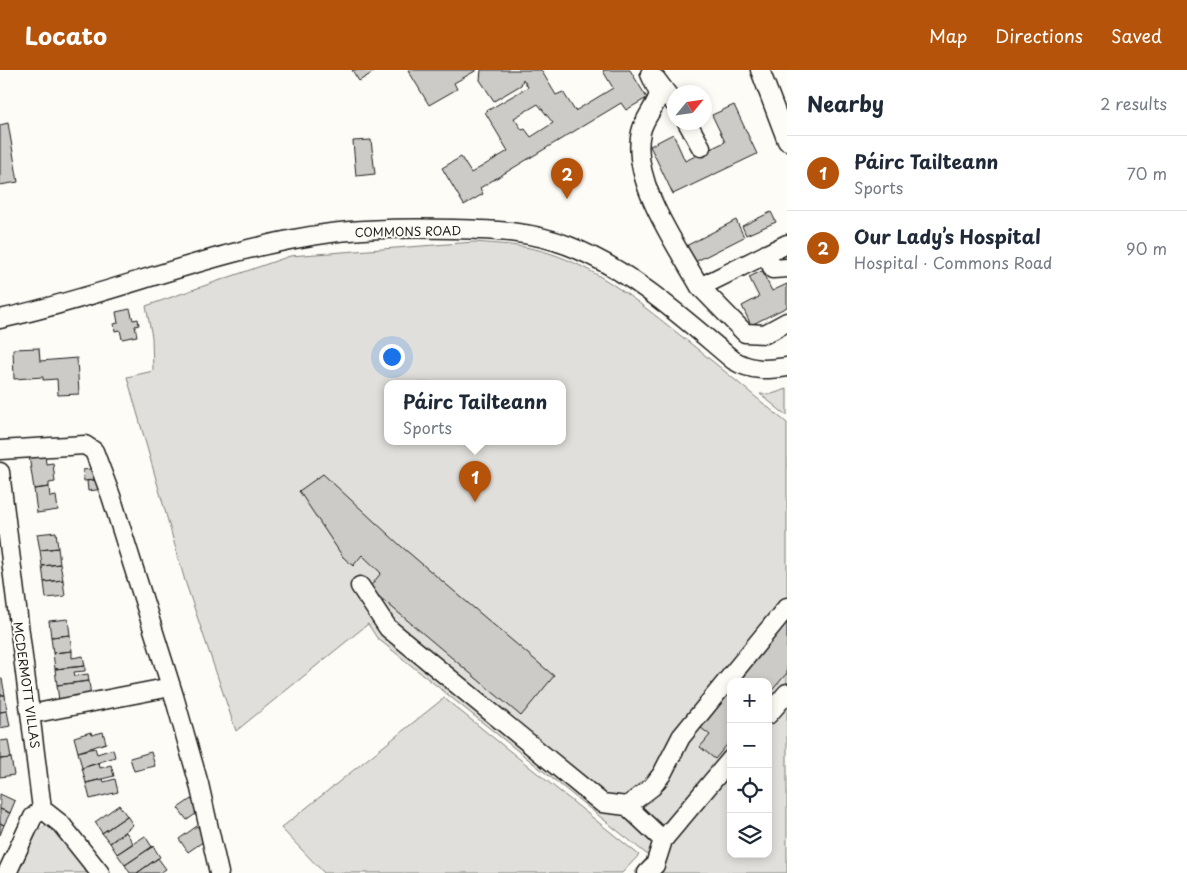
<!DOCTYPE html>
<html lang="en">
<head>
<meta charset="utf-8">
<style>
	:root { --surface:#fff; --page:#f2f2f3; --text:#1f2937; --muted:#747a83; --line:#e0e1e3; --accent:#b45309 }
	body { margin:0; font-family:"Playpen Sans",sans-serif; background:var(--page); color:var(--text) }
	.controls { position:absolute; right:15px; bottom:15px; display:grid; overflow:hidden; border-radius:10px; box-shadow:0 2px 8px #0003 }
	.controls button { width:45px; height:45px; display:grid; place-items:center; padding:0; border:0; border-bottom:1px solid var(--line); background:var(--surface); color:var(--text); font:25px sans-serif }
	.compass { position:absolute; left:667px; top:15px; width:45px; height:45px; border-radius:50%; background:var(--surface); box-shadow:0 2px 8px #0003; rotate:61deg }
	.you { position:absolute; left:391px; top:286px; width:18px; height:18px; margin:-12px; border:4px solid #fff; border-radius:50%; background:#1a73e8; box-shadow:0 0 0 8px #1a73e833 }
	.badge { display:grid; place-items:center; width:32px; height:32px; border-radius:50%; background:var(--accent); color:#fff; font-size:16px; font-weight:700 }
	.pin { position:absolute; translate:-50% -41px; filter:drop-shadow(0 1px 2px #0008) }
	.pin::after { content:''; position:absolute; top:26px; width:18px; height:15px; background:inherit; clip-path:polygon(0 0,100% 0,50% 100%) }
	.popup { position:absolute; left:384px; top:310px; width:182px; height:65px; box-sizing:border-box; display:grid; place-content:center; border-radius:10px; background:var(--surface); filter:drop-shadow(0 1px 4px #0005); font-size:16px; white-space:nowrap; color:var(--muted) }
	.popup b { font-size:19px; color:var(--text) }
	.popup::after { content:''; position:absolute; left:50%; top:100%; margin-left:-10px; border:10px solid transparent; border-top-color:var(--surface) }
	.list { margin:0; padding:0; list-style:none }
	h2 { display:flex; justify-content:space-between; align-items:center; height:65px; margin:0; padding:0 20px; font-size:21px }
	h2 small { font-size:16px; font-weight:400; color:var(--muted) }
	.list li { display:grid; grid-template-columns:32px 1fr auto; gap:15px; align-items:center; box-sizing:border-box; height:75px; padding:0 20px; border-top:1px solid var(--line) }
	.list b { display:block; font-size:19px; white-space:nowrap }
	.list p { margin:0; font-size:16px; white-space:nowrap; color:var(--muted) }
	.list em { font-size:16px; font-style:normal; color:var(--muted) }
	.icon { flex:none; width:28px; height:28px; fill:none; stroke:currentColor; stroke-width:2; stroke-linecap:round; stroke-linejoin:round }
	.map { position:relative; flex:none; width:787px; height:803px; overflow:hidden }
	header { display:flex; align-items:center; gap:30px; box-sizing:border-box; height:70px; padding:0 25px; background:var(--accent); color:#fff }
	header strong { font-size:24px }
	nav { display:flex; gap:28px; margin-inline-start:auto; font-size:18px }
	main { display:flex }
	aside { flex:1; background:var(--surface) }
	.map>svg:first-child { display:block }
	.green { fill:#e0dfdb; stroke:#7e7e7c; fill-rule:evenodd }
	.building { fill:#cccbc8; stroke:#1c1c1c; fill-rule:evenodd }
	.lines { fill:none; stroke-linecap:round; stroke-linejoin:round }
	.minor-casing { stroke:#1c1c1c; stroke-width:21 }
	.minor { stroke:#fdfcf7; stroke-width:18 }
	.labels { text-anchor:middle; dominant-baseline:central; stroke-width:4; stroke-linejoin:round; paint-order:stroke }
	.street-label { font-size:12px; fill:#1c1c1c; stroke:#fdfcf7 }
</style>
</head>
<body>
<header>
<strong>Locato</strong>
<nav><a>Map</a><a>Directions</a><a>Saved</a></nav>
</header>
<main>
<div class="map">
<svg width="787" height="803" viewBox="0 0 787 803">
	<rect width="100%" height="100%" fill="#fdfcf7"/>
	<filter id="ink" filterUnits="userSpaceOnUse"><feTurbulence type="fractalNoise" baseFrequency=".02" numOctaves="2"/><feDisplacementMap in="SourceGraphic" scale="10" xChannelSelector="R" yChannelSelector="G"/><feConvolveMatrix kernelMatrix="1 2 1 2 8 2 1 2 1" color-interpolation-filters="sRGB"/></filter>
	<g filter="url(#ink)">
		<path class="green" d="M474 172C500 174 525 175 549 183 593 197 631 226 666 254 707 286 747 320 787 353V803H634L649 786 377 568 368 554 236 661 185 511 127 307 153 301 152 267 146 236 290 186ZM388 313H562V371H388ZM731 612H768V784H731Z
			M787 319V346L760 324H772Z
			M444 628 639 785 622 803H324L281 758Z
			M52 753 91 803H17C25 785 31 758 52 753Z"/>
		<path class="building" d="M352 0H373L374 2 359 11Z
			M408 0H477L454 13 457 19 429 35Z
			M481 0H541L556 25 563 22 575 41 613 18 603 1 604 0H630L647 28 626 40 621 33 480 118 483 124 464 135 442 98 461 87 471 103 508 81 485 42 528 17 523 9 521 15 494 31 480 10ZM538 34 553 53 531 67 525 59 522 60 514 48Z
			M734 35 757 84 673 124 650 76 673 64 685 91 725 72 712 45Z
			M8 53 18 112 0 115V55Z
			M371 70 375 104 356 106 353 71Z
			M771 142 776 152 746 165 742 156Z
			M736 150 744 167 695 192 686 176Z
			M762 201 772 221 787 214V237L751 255 742 236 759 227 749 207Z
			M130 239 133 250 138 249 139 255 135 256 137 266 122 269 120 260 115 261 114 254 118 253 116 242Z
			M39 278 40 291 77 288 79 324 58 325 57 309 43 310V307L14 309 13 279Z
			M45 384 46 394 53 393 55 412 49 413V417L34 419 29 386Z
			M97 398 99 409 84 411 83 400Z
			M323 404 402 477 554 606 521 646 369 518 381 503 362 485 353 496 343 487 299 421Z
			M102 409 104 419 88 421 87 411Z
			M49 417 50 427 56 426 58 440 37 443 34 419Z
			M56 462 58 478 40 480 37 464Z
			M58 478 60 494 42 496 40 480Z
			M60 494 63 510 44 512 42 496Z
			M63 510 65 526 46 528 44 512Z
			M787 545V603L768 625V612H731Z
			M68 549 70 565 51 567 49 551Z
			M70 565 72 581 53 583 51 567Z
			M72 581V588L83 586 85 596 55 599 53 583Z
			M85 596V601L74 602 75 606 88 604 89 611 57 615 55 599Z
			M0 609H2L5 625H0Z
			M89 611 91 627 59 631 57 615Z
			M731 612V670L715 689 700 677 710 665 696 654Z
			M0 625H5L7 641 0 642Z
			M7 641 10 656 0 658V642Z
			M91 662 92 665 103 662 106 673 78 682 74 667Z
			M8 670 11 688 0 689V671Z
			M95 678 97 684 113 679 115 687 82 698 78 682Z
			M151 682 155 696 134 701 130 688Z
			M11 688 14 705 0 707V689Z
			M99 693 100 698 111 695 114 706 86 713 82 698Z
			M103 709 104 712 115 709 118 722 90 729 86 713Z
			M0 724 15 731 10 743 0 739Z
			M191 729 200 741 187 750 178 738Z
			M119 735 127 746 102 763 95 752Z
			M0 739 10 743 4 755 0 753Z
			M127 746 133 755 110 773 102 763Z
			M0 753 4 755 0 765Z
			M197 756 207 769 188 782 179 769Z
			M126 762 133 773 117 784 110 773Z
			M145 766 152 777 125 795 117 784Z
			M153 776 160 787 137 803H130L125 795Z
			M158 788 166 799 160 803H137Z"/>
		<g class="lines">
			<g class="minor-casing">
				<path id="minor" d="M760 0 787 71
					M650 4 659 24C655 38 644 48 641 62 630 111 677 176 700 217L787 174
					M656 9 674 33
					M687 52 701 77
					M766 184 773 199 787 198
					M700 217 745 263 765 264 787 252
					M0 249C111 225 218 178 331 163 371 158 413 158 453 159 492 160 532 161 569 176 631 200 683 248 733 290 751 301 766 300 787 297
					M0 380 85 375 94 381 111 426 174 626 199 714 219 803
					M0 402 42 739
					M360 516 388 558 602 733 627 736 652 717 662 704 681 667 787 537
					M31 644 171 617
					M768 645 787 623
					M627 736 663 770
					M42 739 61 754 100 803
					M7 803 33 747 42 739
					M647 803 655 795 663 770 731 689"/>
			</g>
			<use href="#minor" class="minor"/>
		</g>
	</g>
	<g class="labels">
		<g class="street-label">
			<text transform="translate(408 161) rotate(-1)">COMMONS ROAD</text>
			<text transform="translate(27 615) rotate(82)">MCDERMOTT VILLAS</text>
		</g>
	</g>
</svg>
<div class="controls">
<button>+</button>
<button>−</button>
<button><svg class="icon" aria-label="locate" viewBox="0 0 24 24"><circle cx="12" cy="12" r="6"/><path d="M12 2v4M12 18v4M2 12h4M18 12h4"/></svg></button>
<button><svg class="icon" aria-label="layers" viewBox="0 0 24 24"><path d="M12 4l9 5-9 5-9-5zM3 14l9 5 9-5"/></svg></button>
</div>
<svg class="compass" viewBox="-18 -18 36 36"><path d="M0-13l5 13h-10z" fill="#e53935"/><path d="M0 13l5-13h-10z" fill="#747a83"/></svg>
<div class="you"></div>
<div class="pin badge" style="left:475px;top:432px">1</div>
<div class="popup"><b>Páirc Tailteann</b>Sports</div>
<div class="pin badge" style="left:567px;top:129px">2</div>
</div>
<aside>
<h2>Nearby<small>2 results</small></h2>
<ul class="list">
<li><span class="badge">1</span><div><b>Páirc Tailteann</b><p>Sports</p></div><em>70 m</em></li>
<li><span class="badge">2</span><div><b>Our Lady’s Hospital</b><p>Hospital · Commons Road</p></div><em>90 m</em></li>
</ul>
</aside>
</main>
</body>
</html>
